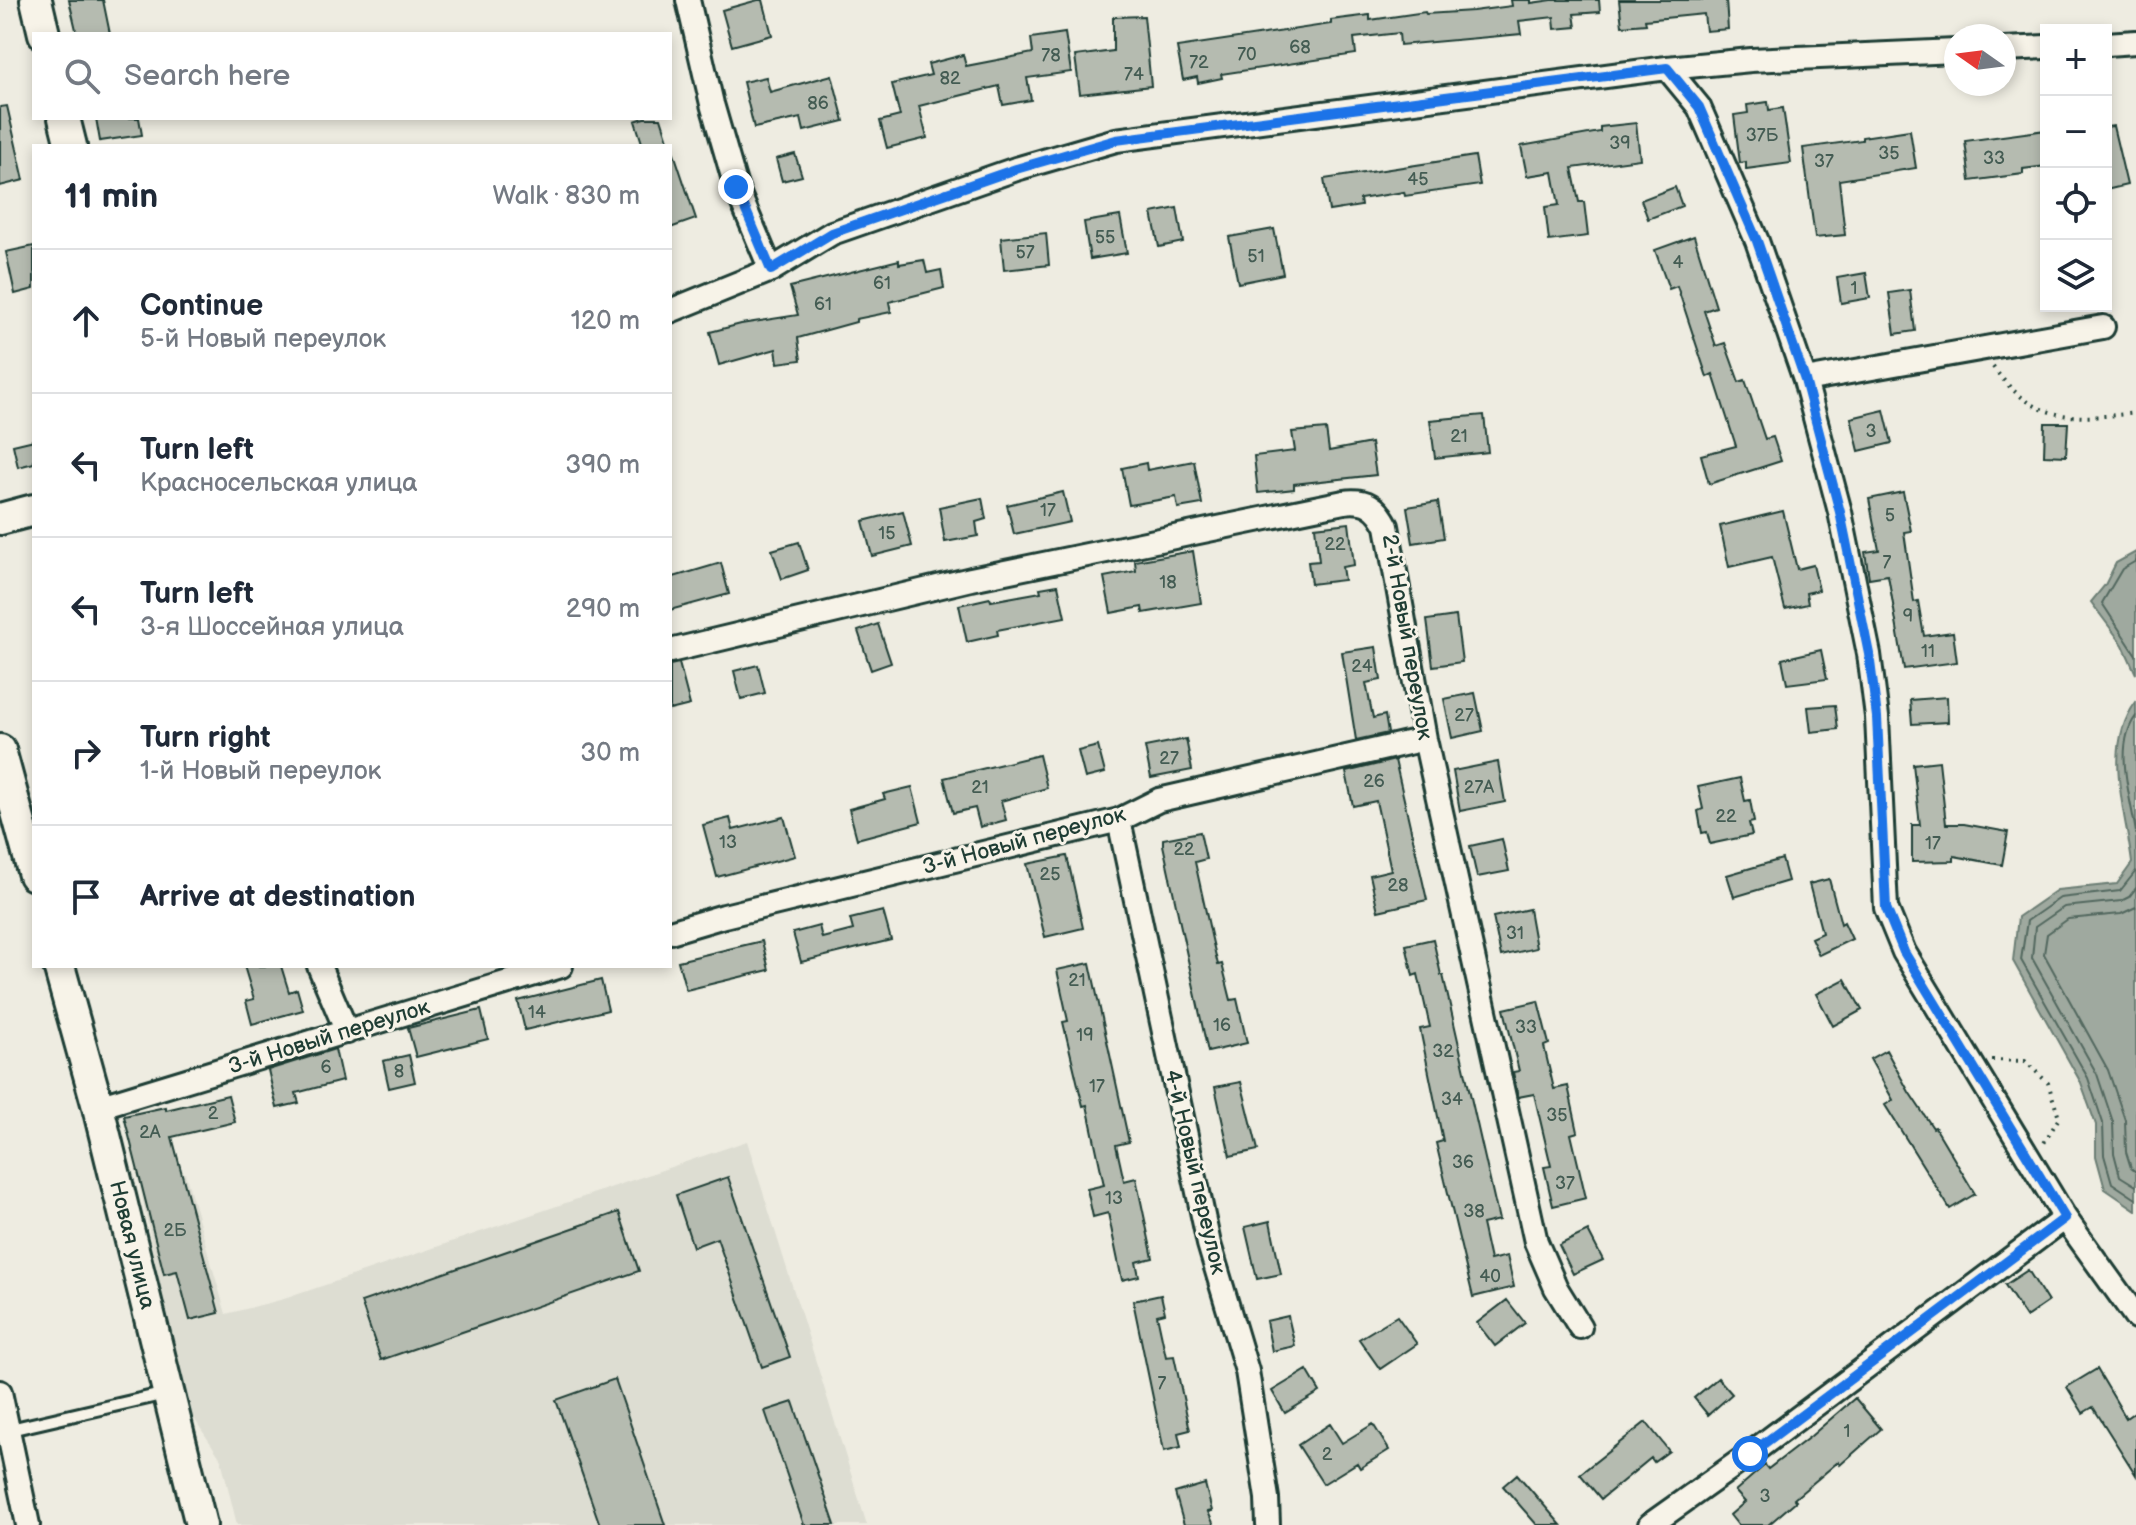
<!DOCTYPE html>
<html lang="en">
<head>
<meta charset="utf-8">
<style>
	:root { --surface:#fff; --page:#f2f2f3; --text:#1f2937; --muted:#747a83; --line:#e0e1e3 }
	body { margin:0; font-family:"Balsamiq Sans",sans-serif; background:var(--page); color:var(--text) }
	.controls { position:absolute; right:24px; top:24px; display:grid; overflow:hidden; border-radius:0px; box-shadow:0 4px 12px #0003 }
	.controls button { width:72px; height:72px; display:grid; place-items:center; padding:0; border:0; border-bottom:2px solid var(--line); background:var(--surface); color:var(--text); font:40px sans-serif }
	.compass { position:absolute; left:1944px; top:24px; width:72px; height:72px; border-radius:50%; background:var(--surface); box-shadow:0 4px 12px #0003; rotate:284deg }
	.stop { position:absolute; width:24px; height:24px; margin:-18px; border:6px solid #1a73e8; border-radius:50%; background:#fff }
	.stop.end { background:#1a73e8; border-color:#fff; box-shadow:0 2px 8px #0008 }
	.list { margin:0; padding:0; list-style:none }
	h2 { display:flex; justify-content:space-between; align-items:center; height:104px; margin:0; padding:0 32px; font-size:34px }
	h2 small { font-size:26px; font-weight:400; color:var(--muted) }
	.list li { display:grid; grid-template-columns:52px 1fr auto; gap:24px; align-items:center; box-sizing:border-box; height:144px; padding:0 32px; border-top:2px solid var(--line) }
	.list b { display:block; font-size:30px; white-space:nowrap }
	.list p { margin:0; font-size:26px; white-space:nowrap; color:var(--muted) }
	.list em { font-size:26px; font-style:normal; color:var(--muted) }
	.icon { flex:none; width:44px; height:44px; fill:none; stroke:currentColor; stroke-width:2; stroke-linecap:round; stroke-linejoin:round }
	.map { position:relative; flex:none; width:2136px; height:1525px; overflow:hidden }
	.search { position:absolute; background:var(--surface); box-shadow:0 4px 12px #0003; left:32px; top:32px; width:640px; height:88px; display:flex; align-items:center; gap:20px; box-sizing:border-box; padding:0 28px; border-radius:0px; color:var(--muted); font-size:30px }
	.panel { position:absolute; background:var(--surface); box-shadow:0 4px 12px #0003; left:32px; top:144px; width:640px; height:824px; border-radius:0px }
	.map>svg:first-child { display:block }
	.built { fill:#ddddd2 }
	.water { fill:#9fa99f; stroke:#6c7e74; stroke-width:2 }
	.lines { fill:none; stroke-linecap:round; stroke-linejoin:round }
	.shore { stroke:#52685f; stroke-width:2 }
	.building { fill:#b5bbb0; stroke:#1f3d34; stroke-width:2 }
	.lane-casing { stroke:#1f3d34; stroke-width:17 }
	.street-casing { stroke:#1f3d34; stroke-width:28 }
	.secondary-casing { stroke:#1f3d34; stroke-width:36 }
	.path { stroke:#1f3d34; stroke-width:4; stroke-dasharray:2 6; stroke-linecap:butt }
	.lane { stroke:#f7f3e8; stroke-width:11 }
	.street { stroke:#f7f3e8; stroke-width:22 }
	.secondary { stroke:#f7f3e8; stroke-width:30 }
	.route { stroke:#1a73e8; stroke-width:10 }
	.labels { text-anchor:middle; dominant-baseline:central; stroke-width:6; stroke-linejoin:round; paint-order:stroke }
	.number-label { font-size:18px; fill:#445c53 }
	.street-label { font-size:22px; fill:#1f3d34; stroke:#f7f3e8 }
</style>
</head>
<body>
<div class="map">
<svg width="2136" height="1525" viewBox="0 0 2136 1525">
	<rect width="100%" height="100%" fill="#eeece1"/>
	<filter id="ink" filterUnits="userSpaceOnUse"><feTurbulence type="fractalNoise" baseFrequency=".0125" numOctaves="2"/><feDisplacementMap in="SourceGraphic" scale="16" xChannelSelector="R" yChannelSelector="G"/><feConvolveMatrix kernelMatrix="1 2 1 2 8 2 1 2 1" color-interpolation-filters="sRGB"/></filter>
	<g filter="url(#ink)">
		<path class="built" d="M747 1141 867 1525H237L221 1459 183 1402 140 1186 185 1173 226 1314 284 1299Z"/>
		<path class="water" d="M2136 552V674L2123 645 2091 602 2105 585 2116 563Z
			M2136 702V1210L2105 1189 2096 1156V1125L2080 1081 2013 961 2018 917 2057 890 2117 884 2132 863C2126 812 2102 747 2136 702Z"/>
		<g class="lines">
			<path class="shore" d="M2136 561 2122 569 2102 603 2136 655
				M2136 716C2113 747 2131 798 2136 833
				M2136 871 2120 891 2060 898 2027 921 2021 960 2088 1078 2103 1123 2104 1155 2112 1183 2136 1199
				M2136 888 2129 897 2121 901 2064 907 2035 927 2032 958 2097 1074 2113 1122 2114 1153 2120 1176 2136 1186
				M2136 907 2121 914 2068 919 2047 934 2044 954 2108 1070 2125 1120 2126 1152 2131 1168 2136 1172"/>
		</g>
		<path class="building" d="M69 0H103L110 34H77Z
			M758 0H763L772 35 732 46 722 10Z
			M1511 0H1531V3L1552 0H1599L1600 12 1574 14 1576 27 1555 29 1554 17 1519 21 1521 34 1500 36 1400 45 1399 33 1354 38 1356 54 1221 74 1222 78 1198 83 1197 77 1183 80 1177 47 1331 24V20L1370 15V20L1425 12 1426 14 1473 11 1512 6Z
			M1619 0H1726L1728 29 1706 31 1704 14 1645 20 1646 24 1622 26Z
			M1144 16 1151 86 1080 94 1075 56 1113 51V17Z
			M1065 33 1071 72 1027 78 1031 100 1003 105 999 86 919 106 927 138 887 148 880 121 900 116 892 84 931 75 928 64 963 55 966 66 1033 53 1031 38Z
			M832 75 844 121 804 131 801 118 754 128 743 82 766 77 770 92Z
			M1768 102 1769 110 1783 108 1791 163 1746 169V162L1740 163 1734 115 1748 113 1747 105Z
			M7 106 24 180 0 186V107Z
			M96 118H139L142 135 100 141Z
			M644 118H661L670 146H643L635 121Z
			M1636 123 1640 159 1572 168 1579 202H1584L1588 236 1549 241 1545 207 1559 205 1553 172 1527 176 1521 146 1600 132V127Z
			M2113 126 2127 185 2106 190V127Z
			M1910 130 1916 168 1839 180 1845 235 1815 238 1803 148 1862 140V137Z
			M2046 130V166L2023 169V174L1970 181 1965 141Z
			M674 153 696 219 670 228V154Z
			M795 154 802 176 782 181 776 159Z
			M1475 156 1480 185 1405 196 1404 192 1360 199 1361 206 1329 211 1324 179Z
			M1675 187 1682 206 1648 219 1641 200Z
			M1177 208 1183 242 1159 247 1152 213Z
			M1120 216 1127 253 1090 259 1084 222Z
			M1274 229 1283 274 1238 283 1229 237Z
			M1046 233 1049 265 1004 270 1001 238Z
			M1694 236 1716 307 1704 311 1716 346 1725 343 1739 382 1745 380 1765 439 1773 437 1781 461 1709 484 1701 455 1736 446 1713 374 1707 377 1677 286 1669 289 1655 250Z
			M34 246V289L15 294 6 252Z
			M899 260V264L924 260 927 273 941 270 944 288 889 302 891 312 856 319V322L798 338 801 360 778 363 776 349 719 365 710 332 741 324 798 315 790 287Z
			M1866 273 1870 298 1841 303 1837 278Z
			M1910 290 1915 331 1895 334 1889 293Z
			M1884 410 1892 443 1859 451 1851 418Z
			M1484 415 1488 452 1435 458 1430 420Z
			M2045 423H2068L2066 456 2044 455Z
			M1326 429 1329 451 1371 443 1376 475 1294 484V489L1258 493 1254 456 1295 451 1292 432Z
			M34 440V463L18 467 13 445Z
			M1194 461 1202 504 1178 508 1176 497 1129 505 1122 468 1146 463 1147 470Z
			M1063 492 1070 522 1014 534 1007 505Z
			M1903 492 1911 531 1904 532 1914 602 1918 601 1924 636 1953 632 1957 662 1904 669 1888 575 1869 578 1865 552 1879 550 1869 499Z
			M982 498 986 519 976 522 978 536 945 542 939 507Z
			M1438 502 1444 538 1413 543 1407 507Z
			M903 511 912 546 872 556 863 521Z
			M1783 511 1797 569 1813 565 1819 590 1806 593 1808 604 1785 609 1772 557 1729 567 1720 526Z
			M1349 523 1354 565 1342 567 1344 580 1311 584 1308 562 1319 561 1315 527Z
			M799 542 808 570 782 579 772 550Z
			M1193 551 1201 603 1143 613 1142 607 1111 613 1104 577 1136 571 1135 561Z
			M721 563 729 594 670 610V578Z
			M1058 585 1065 617 997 630 998 635 967 642 959 605 990 598 991 601 1041 592 1040 588Z
			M1456 616 1462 662 1433 666 1427 620Z
			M878 624 891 663 871 670 858 631Z
			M1376 647 1381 680 1366 683 1373 718 1385 715 1388 733 1356 740 1342 652Z
			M1821 650 1827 679 1787 684 1782 659Z
			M679 663 690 705 670 710V665Z
			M758 665 765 693 741 699 734 671Z
			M1475 693 1483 731 1452 738 1444 699Z
			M1947 697 1948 722 1912 724 1910 700Z
			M1835 705 1838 729 1811 732 1808 707Z
			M1186 739 1192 770 1151 778 1145 747Z
			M1098 746 1105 773 1085 778 1078 751Z
			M1039 755 1047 788 1001 801 1006 820 980 827 975 808 953 813 944 778Z
			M1395 760 1427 900 1378 911 1370 875 1391 870 1376 801 1353 806 1346 772Z
			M1939 761 1946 824H1964L2008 832 2002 865 1954 856V861L1912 862V825H1920L1913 764Z
			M1498 762 1505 802 1460 811 1453 771Z
			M1740 778 1745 801 1750 800 1754 822 1749 823 1752 835 1710 844 1707 832 1702 833 1698 811 1703 809 1698 787Z
			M912 787 921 822 857 839 849 809 885 799 883 794Z
			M784 817 795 856 717 877 703 825 730 818 733 830Z
			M1200 832 1206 859 1195 862 1211 935 1218 965 1222 964 1231 1000 1237 999 1247 1043 1208 1052 1163 845V839Z
			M1502 839 1509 871 1477 877 1470 846Z
			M1067 856 1083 928 1045 937 1027 864Z
			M1782 859 1788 881 1734 897 1727 875Z
			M1829 879 1841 924 1844 922 1852 939 1819 955 1811 938 1822 933 1809 884Z
			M1529 909 1536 948 1501 956 1493 917Z
			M883 911 891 940 801 962 793 933 819 926 822 938 853 930 850 919Z
			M1433 939 1441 975H1443L1499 1220 1482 1224 1490 1260 1507 1256 1514 1287 1473 1297 1436 1143 1443 1141 1420 1029 1430 1027 1418 974 1413 976 1406 945Z
			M762 941 769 970 686 990 678 961Z
			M1090 963 1129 1142 1116 1145 1124 1181 1136 1178 1153 1258 1136 1262 1139 1276 1122 1280 1108 1213 1093 1217 1087 1189 1104 1185 1087 1105 1083 1106 1063 1022 1068 1021 1057 970Z
			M244 966H281L289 992 297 989 303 1010 252 1024 246 1001 254 999Z
			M1845 979 1862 1010 1833 1026 1816 994Z
			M601 980 608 1010 525 1030 518 1001Z
			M1538 1001 1549 1044 1544 1046 1554 1089 1568 1086 1578 1132 1571 1134 1586 1198 1553 1206 1544 1167 1551 1166 1534 1094 1518 1097 1513 1072 1519 1071 1504 1009Z
			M481 1010 488 1039 416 1057 408 1028Z
			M335 1049 342 1081 296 1093 299 1103 277 1108 268 1070Z
			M1886 1050 1909 1092 1933 1128 1935 1127 1975 1194 1950 1209 1885 1105 1893 1100 1870 1059Z
			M409 1055 415 1082 389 1088 383 1061Z
			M1241 1082 1258 1150 1230 1156 1215 1087Z
			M228 1095 235 1122 172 1137 219 1313 190 1320 177 1271 164 1274 124 1116 165 1107 166 1110Z
			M728 1177 790 1357 762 1367 717 1238 693 1247 676 1195Z
			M619 1212 639 1271 381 1360 361 1302Z
			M1270 1221 1281 1274 1257 1279 1245 1227Z
			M1588 1231 1603 1260 1573 1274 1559 1245Z
			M2028 1270 2048 1302 2026 1317 2005 1285Z
			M1161 1295 1165 1313 1157 1315 1166 1357 1174 1356 1190 1430 1178 1433 1181 1447 1164 1451 1133 1301Z
			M1507 1300 1525 1323 1495 1346 1477 1323Z
			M1288 1316 1295 1346 1272 1351 1266 1321Z
			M1397 1316 1417 1344 1380 1369 1359 1339Z
			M2097 1369 2126 1418 2136 1411V1475L2093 1407 2083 1413 2067 1387Z
			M1307 1370 1320 1392 1285 1413 1272 1391Z
			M1718 1378 1732 1394 1708 1415 1694 1398Z
			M615 1379 665 1525H600L556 1400Z
			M1855 1398 1881 1429 1840 1465 1838 1462 1794 1499 1796 1501 1768 1525H1738L1730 1515 1745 1502 1735 1491 1765 1465 1768 1469 1811 1436Z
			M793 1402 835 1525H804L765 1411Z
			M1646 1422 1669 1451 1654 1462 1651 1458 1601 1499 1580 1474Z
			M1330 1424 1342 1443 1373 1424 1389 1450 1360 1468 1357 1463 1323 1484 1298 1445Z
			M1517 1474 1561 1525H1537L1503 1486Z
			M1205 1484 1212 1511 1208 1512 1214 1525H1184L1175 1493Z"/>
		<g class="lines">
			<g class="lane-casing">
				<path id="lane" d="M8 1430 168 1393"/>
			</g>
			<g class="street-casing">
				<path id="street" d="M688 0 712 104 736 187 771 270
					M2106 44 2136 42
					M2004 49 2046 47
					M1667 68 1699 107 1757 241 1805 380 1840 512 1869 654 1877 717 1886 908 1904 952 2065 1218 2136 1317
					M670 311 771 270 832 233 1016 169 1116 140 1667 68 1751 60 1956 51
					M1805 380 2103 327
					M670 651 971 579 1344 502C1366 499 1377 506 1387 526L1425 739 1536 1242 1556 1288 1580 1327
					M1119 820 1209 1244 1247 1371 1267 1498 1268 1525
					M670 932 724 916 1119 820 1159 800 1425 739
					M319 966 347 1032
					M98 1107 561 966
					M0 1392 28 1525
					M1650 1525 1750 1454 2065 1218"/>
			</g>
			<g class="secondary-casing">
				<path id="secondary" d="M36 0 44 34
					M64 118 71 146
					M0 519 34 510
					M0 750 34 875
					M59 966 98 1107 201 1525"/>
			</g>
			<path class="path" d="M1993 367C2035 423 2071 420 2136 413
				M1992 1060 2025 1061 2048 1083 2059 1118 2044 1143"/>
			<use href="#lane" class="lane"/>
			<use href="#street" class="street"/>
			<use href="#secondary" class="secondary"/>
		</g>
	</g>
	<g class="lines" filter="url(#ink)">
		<path class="route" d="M736 187 771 270 832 233 1016 169 1116 140 1667 68 1699 107 1757 241 1805 380 1840 512 1869 654 1877 717 1886 908 1904 952 2065 1218 1750 1454"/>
	</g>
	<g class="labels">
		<g class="number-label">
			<text x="1300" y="47">68</text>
			<text x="1247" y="54">70</text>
			<text x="1051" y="55">78</text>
			<text x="1199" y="62">72</text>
			<text x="1134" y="74">74</text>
			<text x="950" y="78">82</text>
			<text x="818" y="103">86</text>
			<text x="1762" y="135">37Б</text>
			<text x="1620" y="143">39</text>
			<text x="1889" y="153">35</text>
			<text x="1994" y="158">33</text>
			<text x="1824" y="161">37</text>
			<text x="1418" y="179">45</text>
			<text x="1105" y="237">55</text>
			<text x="1025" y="252">57</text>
			<text x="1256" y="256">51</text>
			<text x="1678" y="262">4</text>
			<text x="882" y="283">61</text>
			<text x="1854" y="288">1</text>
			<text x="823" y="304">61</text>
			<text x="1871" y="431">3</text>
			<text x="1459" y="436">21</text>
			<text x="1048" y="510">17</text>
			<text x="1890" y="515">5</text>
			<text x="887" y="533">15</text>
			<text x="1335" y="544">22</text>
			<text x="1887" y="562">7</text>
			<text x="1168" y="582">18</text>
			<text x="1908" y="616">9</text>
			<text x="1928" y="651">11</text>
			<text x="1362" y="666">24</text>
			<text x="1464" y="715">27</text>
			<text x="1169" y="758">27</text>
			<text x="1374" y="781">26</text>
			<text x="980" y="787">21</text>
			<text x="1479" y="787">27А</text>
			<text x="1726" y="816">22</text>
			<text x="728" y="842">13</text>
			<text x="1933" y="843">17</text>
			<text x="1184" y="849">22</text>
			<text x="1050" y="874">25</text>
			<text x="1398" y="885">28</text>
			<text x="1515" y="933">31</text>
			<text x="1077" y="980">21</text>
			<text x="537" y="1012">14</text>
			<text x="1222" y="1025">16</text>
			<text x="1526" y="1027">33</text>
			<text x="1085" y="1035">19</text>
			<text x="1443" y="1051">32</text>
			<text x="326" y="1067">6</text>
			<text x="399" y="1071">8</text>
			<text x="1097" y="1086">17</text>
			<text x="1452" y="1099">34</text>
			<text x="213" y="1113">2</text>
			<text x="1557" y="1115">35</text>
			<text x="150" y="1132">2А</text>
			<text x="1463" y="1162">36</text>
			<text x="1565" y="1183">37</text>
			<text x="1114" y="1198">13</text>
			<text x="1474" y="1211">38</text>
			<text x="175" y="1230">2Б</text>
			<text x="1490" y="1276">40</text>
			<text x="1162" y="1383">7</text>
			<text x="1847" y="1431">1</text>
			<text x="1327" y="1454">2</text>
			<text x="1765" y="1496">3</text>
		</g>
		<g class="street-label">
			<text transform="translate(1407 637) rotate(80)">2-й Новый переулок</text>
			<text transform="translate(1024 841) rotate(-15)">3-й Новый переулок</text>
			<text transform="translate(329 1037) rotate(-17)">3-й Новый переулок</text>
			<text transform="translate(1195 1172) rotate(77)">4-й Новый переулок</text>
			<text transform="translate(132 1245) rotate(76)">Новая улица</text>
		</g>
	</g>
</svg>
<div class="controls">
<button>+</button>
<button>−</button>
<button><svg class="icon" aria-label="locate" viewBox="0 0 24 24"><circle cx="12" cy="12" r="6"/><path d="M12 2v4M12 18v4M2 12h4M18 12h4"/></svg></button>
<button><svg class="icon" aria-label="layers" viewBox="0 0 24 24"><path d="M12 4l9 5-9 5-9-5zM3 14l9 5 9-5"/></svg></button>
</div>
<svg class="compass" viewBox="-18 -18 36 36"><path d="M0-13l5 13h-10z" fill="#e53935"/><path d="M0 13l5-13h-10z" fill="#747a83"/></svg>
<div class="stop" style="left:1750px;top:1454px"></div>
<div class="stop end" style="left:736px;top:187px"></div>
<div class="search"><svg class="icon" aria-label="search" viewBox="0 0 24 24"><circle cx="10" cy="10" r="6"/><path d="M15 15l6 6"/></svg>Search here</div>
<section class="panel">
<h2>11 min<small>Walk · 830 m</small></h2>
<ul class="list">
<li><svg class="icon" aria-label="ahead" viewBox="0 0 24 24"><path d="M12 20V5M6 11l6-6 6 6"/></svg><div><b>Continue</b><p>5-й Новый переулок</p></div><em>120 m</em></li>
<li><svg class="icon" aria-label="left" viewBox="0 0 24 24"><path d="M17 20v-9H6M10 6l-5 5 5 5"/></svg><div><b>Turn left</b><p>Красносельская улица</p></div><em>390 m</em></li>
<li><svg class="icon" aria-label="left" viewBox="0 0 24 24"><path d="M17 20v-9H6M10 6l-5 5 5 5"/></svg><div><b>Turn left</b><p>3-я Шоссейная улица</p></div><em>290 m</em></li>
<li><svg class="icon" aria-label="right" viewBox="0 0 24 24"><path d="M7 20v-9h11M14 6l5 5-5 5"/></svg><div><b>Turn right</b><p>1-й Новый переулок</p></div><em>30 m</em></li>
<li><svg class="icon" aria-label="arrive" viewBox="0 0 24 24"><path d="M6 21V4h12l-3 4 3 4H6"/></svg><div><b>Arrive at destination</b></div></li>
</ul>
</section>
</div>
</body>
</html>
